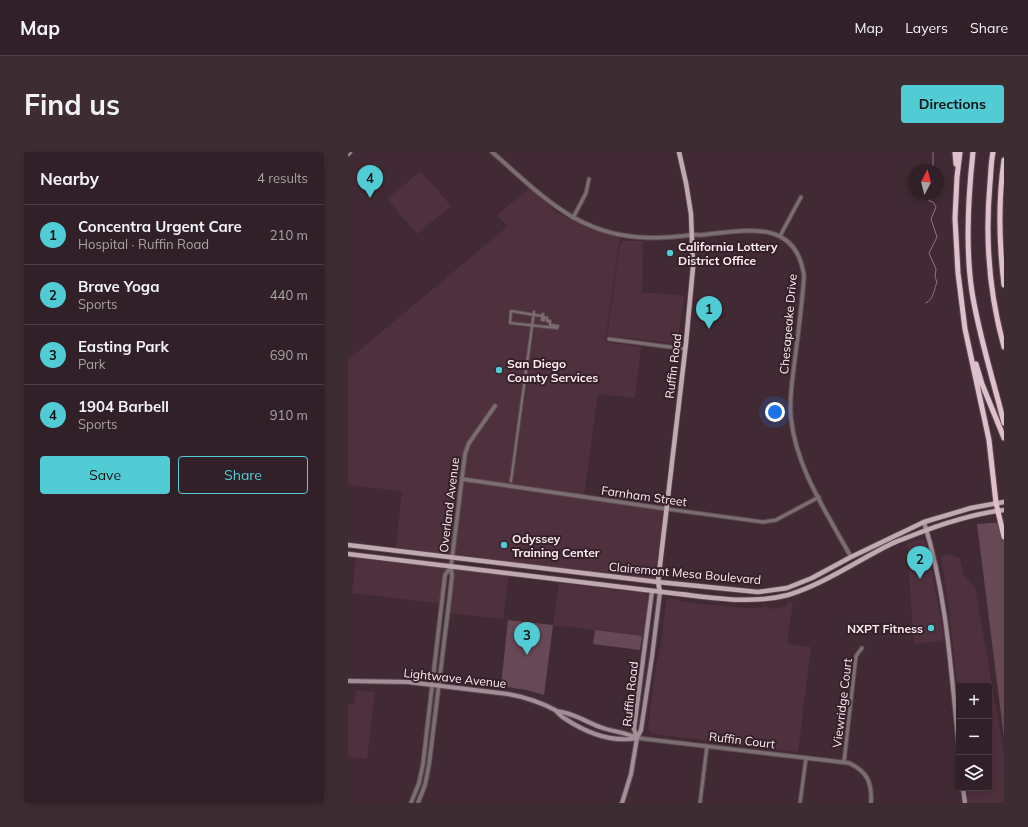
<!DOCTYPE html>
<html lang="en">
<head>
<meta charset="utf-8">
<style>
	:root { --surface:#312027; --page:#3d2d33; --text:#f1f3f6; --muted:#a8a3a7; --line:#4c3e44; --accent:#51ccd5 }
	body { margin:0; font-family:Mulish,sans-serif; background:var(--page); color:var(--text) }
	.controls { position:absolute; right:12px; bottom:12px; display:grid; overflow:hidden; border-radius:4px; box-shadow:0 2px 10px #0003 }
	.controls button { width:36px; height:36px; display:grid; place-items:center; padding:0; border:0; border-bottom:1px solid var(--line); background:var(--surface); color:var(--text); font:20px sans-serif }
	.compass { position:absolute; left:560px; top:12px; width:36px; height:36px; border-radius:50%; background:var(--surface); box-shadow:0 2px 10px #0003; rotate:7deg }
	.you { position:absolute; left:427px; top:260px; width:14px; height:14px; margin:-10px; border:3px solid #fff; border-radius:50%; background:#1a73e8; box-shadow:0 0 0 6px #1a73e833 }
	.badge { display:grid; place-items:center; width:26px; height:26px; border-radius:50%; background:var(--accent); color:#111; font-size:13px; font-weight:700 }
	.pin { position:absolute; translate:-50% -33px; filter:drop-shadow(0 1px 2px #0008) }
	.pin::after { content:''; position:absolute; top:21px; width:14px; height:12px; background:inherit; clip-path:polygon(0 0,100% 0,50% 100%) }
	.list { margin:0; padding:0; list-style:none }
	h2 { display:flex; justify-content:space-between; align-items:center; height:52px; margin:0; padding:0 16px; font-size:17px }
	h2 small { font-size:13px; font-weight:400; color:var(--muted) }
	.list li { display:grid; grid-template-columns:26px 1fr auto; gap:12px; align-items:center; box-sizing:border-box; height:60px; padding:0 16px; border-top:1px solid var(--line) }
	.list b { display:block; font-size:15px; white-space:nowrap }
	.list p { margin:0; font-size:13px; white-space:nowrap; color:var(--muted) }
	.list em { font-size:13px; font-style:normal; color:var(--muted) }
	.actions { display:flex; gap:8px; padding:12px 16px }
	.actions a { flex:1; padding:9px 0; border:1px solid var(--accent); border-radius:4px; text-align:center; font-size:14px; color:var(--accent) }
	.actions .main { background:var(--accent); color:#111 }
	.icon { flex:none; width:22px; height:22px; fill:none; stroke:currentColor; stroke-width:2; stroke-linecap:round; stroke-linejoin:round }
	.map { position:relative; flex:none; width:656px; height:651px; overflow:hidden; border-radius:4px }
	header { display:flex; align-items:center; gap:24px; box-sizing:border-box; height:56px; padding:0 20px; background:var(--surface); border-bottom:1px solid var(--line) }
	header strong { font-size:19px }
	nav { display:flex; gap:22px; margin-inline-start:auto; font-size:14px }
	.intro { display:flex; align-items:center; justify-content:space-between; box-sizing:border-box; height:96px; padding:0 24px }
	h1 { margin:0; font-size:28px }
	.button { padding:10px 18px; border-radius:4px; background:var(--accent); color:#111; font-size:14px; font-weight:700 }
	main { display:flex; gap:24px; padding:0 24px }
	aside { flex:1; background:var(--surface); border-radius:4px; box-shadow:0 2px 10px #0003 }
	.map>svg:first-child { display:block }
	.built { fill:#4f313e }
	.green { fill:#674855 }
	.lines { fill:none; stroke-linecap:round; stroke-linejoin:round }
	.stream { stroke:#a06b82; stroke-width:1 }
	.pedestrian-casing { stroke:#5f4953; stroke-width:4 }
	.minor-casing { stroke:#5f4953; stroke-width:5 }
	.tertiary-casing { stroke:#5f4953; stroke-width:5.5 }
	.secondary-casing { stroke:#5f4953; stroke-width:6 }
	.primary-casing { stroke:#5f4953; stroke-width:6 }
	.motorway-casing { stroke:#5f4953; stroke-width:7 }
	.pedestrian { stroke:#7a6e72; stroke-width:2 }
	.minor { stroke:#7a6e72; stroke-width:3 }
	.tertiary { stroke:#7a6e72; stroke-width:3.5 }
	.secondary { stroke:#a28f97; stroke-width:4 }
	.primary { stroke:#c1a9b2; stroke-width:4.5 }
	.motorway { stroke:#ddc0cb; stroke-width:5 }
	.poi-dot { fill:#51ccd5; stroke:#36202a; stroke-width:1.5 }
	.labels { text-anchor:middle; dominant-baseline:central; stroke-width:4; stroke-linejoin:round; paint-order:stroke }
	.poi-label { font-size:12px; font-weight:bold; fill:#fcedf3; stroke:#36202a; text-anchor:start }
	.street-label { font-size:12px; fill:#fcedf3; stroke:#36202a }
</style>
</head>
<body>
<header>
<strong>Map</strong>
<nav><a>Map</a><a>Layers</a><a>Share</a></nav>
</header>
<div class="intro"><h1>Find us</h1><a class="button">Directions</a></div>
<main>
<aside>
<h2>Nearby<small>4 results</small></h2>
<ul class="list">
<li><span class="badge">1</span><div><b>Concentra Urgent Care</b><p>Hospital · Ruffin Road</p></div><em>210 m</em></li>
<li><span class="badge">2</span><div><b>Brave Yoga</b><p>Sports</p></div><em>440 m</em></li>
<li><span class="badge">3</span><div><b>Easting Park</b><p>Park</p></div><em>690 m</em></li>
<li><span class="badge">4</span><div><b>1904 Barbell</b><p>Sports</p></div><em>910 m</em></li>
</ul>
<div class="actions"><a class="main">Save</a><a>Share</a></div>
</aside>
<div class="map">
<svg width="656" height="651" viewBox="0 0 656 651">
	<rect width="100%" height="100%" fill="#412a34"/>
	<path class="built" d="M73 19 103 54 69 82 39 47Z
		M182 36 208 60 240 76 272 84 257 190 293 195 287 246 250 242 236 343 137 330 316 357 307 428 48 397 54 339 0 333V208L159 75 149 63Z
		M275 89H295L294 141H308L336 144 333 167 329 190 326 191 259 184 272 92Z
		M573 387 577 389 591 457 596 488 566 493 559 392Z
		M600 402 609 405 612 407 616 424 627 435 656 601V651H620L619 636H641V534H611V546L600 449 593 405Z
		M8 404 101 416 96 452 4 441Z
		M105 416 161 423 155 467 101 461Z
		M211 431 297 441 300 444 295 484 205 473Z
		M322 446 331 449 354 452 398 456 421 455 425 457 438 455 439 451 445 449 439 492 463 495 450 600 306 582 302 580 300 576 308 513 313 494 318 449Z
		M8 538 27 540 19 607 0 605V552H6Z"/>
	<path class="green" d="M654 370 656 372V586L629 372Z
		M160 468 205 473 196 543 178 538 153 534Z
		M247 478 294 484 292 498 245 492Z"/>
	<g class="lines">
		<path class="stream" d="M585 0V18
			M578 151C586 147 586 137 589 130L587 125 588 117 581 101 589 85 583 67 588 55 585 50 581 49 580 46 582 42"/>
		<g class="pedestrian-casing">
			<path id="pedestrian" d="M163 159 193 164 195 162 194 168H196V165L199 166V169H202V173L210 174 209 176 162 171Z
				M163 329 186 160"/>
		</g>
		<g class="minor-casing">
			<path id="minor" d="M225 66 238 41 241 27
				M432 84 453 45
				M261 187 337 197
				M319 357 415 370 428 368 471 345
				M496 610 508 504 514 496
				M352 651 359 594
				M452 651 458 606"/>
		</g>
		<g class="tertiary-casing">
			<path id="tertiary" d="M144 0C189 39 225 80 289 85 304 87 320 85 335 84 341 83 346 82 353 83 396 79 448 65 456 124 454 154 450 184 446 214 444 231 441 249 443 266 448 316 479 361 503 405
				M114 327 319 357
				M289 586 501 611C520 620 524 631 523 651
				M63 651 71 631 75 612 97 423 103 415
				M70 651 77 633 81 613 102 442 104 424 103 415 117 302 121 291 147 254"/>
		</g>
		<g class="secondary-casing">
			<path id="secondary" d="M0 2 2 0
				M576 370C599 443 603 521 611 597
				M0 529 60 530 160 542C176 545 192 550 207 558 210 560 212 564 216 566 237 580 263 591 289 586
				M208 559C224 560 238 570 252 575 265 580 277 580 289 586
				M289 586 286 577 304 439
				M615 636 617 651
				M274 651 283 622 289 586 293 578 304 505 312 440"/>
		</g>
		<g class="primary-casing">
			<path id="primary" d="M0 393 310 430 410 440 439 436 464 426 503 405 576 370 623 356 656 350
				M0 402 323 441C362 445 402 453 440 443 474 433 509 409 541 393 548 389 556 387 563 384 593 372 624 362 656 358
				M312 440 310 430 338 191 345 115 343 62 338 31 331 0"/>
		</g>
		<g class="motorway-casing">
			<path id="motorway" d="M607 0 608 12
				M612 0 609 25 607 66 610 121 617 177 641 288 648 351 656 385
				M625 0C620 46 617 94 624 140 631 184 645 227 656 271
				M645 0C643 10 643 20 642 31 637 86 641 141 656 195
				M656 8C650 49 651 91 656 133
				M628 212 634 232 656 286"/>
		</g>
		<use href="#pedestrian" class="pedestrian"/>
		<use href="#minor" class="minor"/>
		<use href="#tertiary" class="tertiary"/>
		<use href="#secondary" class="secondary"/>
		<use href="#primary" class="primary"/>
		<use href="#motorway" class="motorway"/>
	</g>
	<g class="poi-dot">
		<circle cx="322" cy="101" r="4"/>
		<circle cx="151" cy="218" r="4"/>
		<circle cx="156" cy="393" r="4"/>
		<circle cx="583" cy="476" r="4"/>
	</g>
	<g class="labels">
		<g class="poi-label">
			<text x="330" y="94">California Lottery<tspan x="330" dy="14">District Office</tspan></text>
			<text x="159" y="211">San Diego<tspan x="159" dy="14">County Services</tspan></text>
			<text x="164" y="386">Odyssey<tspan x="164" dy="14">Training Center</tspan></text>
			<text x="575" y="476" text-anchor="end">NXPT Fitness</text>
		</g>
		<g class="street-label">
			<text transform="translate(440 172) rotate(-85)">Chesapeake Drive</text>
			<text transform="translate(325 214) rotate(-83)">Ruffin Road</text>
			<text transform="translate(296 344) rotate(8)">Farnham Street</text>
			<text transform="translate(101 353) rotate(-83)">Overland Avenue</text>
			<text transform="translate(337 421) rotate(5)">Clairemont Mesa Boulevard</text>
			<text transform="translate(107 526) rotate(6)">Lightwave Avenue</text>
			<text transform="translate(282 542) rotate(-84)">Ruffin Road</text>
			<text transform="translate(494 551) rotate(-83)">Viewridge Court</text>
			<text transform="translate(394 588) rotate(7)">Ruffin Court</text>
		</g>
	</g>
</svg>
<div class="controls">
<button>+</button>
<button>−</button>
<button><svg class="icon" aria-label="layers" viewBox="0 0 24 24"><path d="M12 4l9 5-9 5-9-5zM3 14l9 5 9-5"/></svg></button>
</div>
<svg class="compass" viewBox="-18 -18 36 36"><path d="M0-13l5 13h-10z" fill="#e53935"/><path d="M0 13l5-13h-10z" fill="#a8a3a7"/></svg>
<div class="you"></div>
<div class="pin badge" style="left:361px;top:177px">1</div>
<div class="pin badge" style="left:572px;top:427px">2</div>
<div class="pin badge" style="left:179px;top:503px">3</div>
<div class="pin badge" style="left:22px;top:46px">4</div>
</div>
</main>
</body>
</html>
